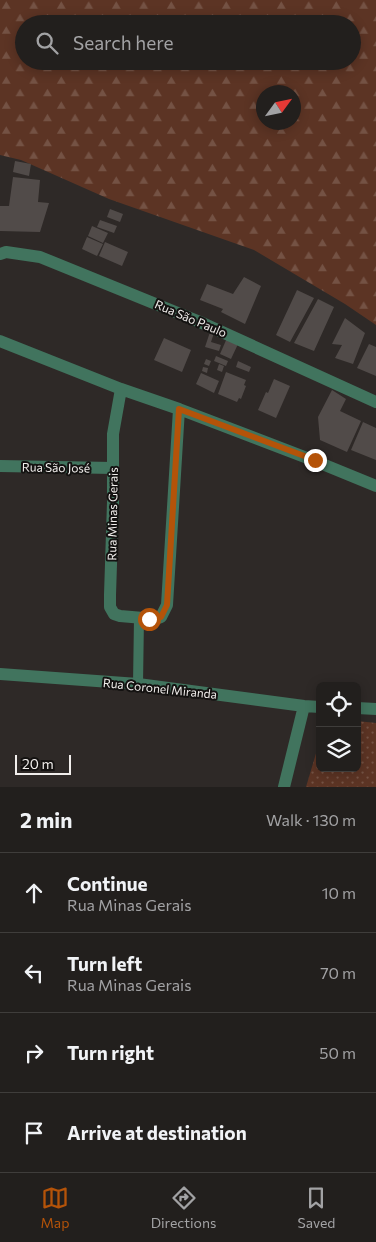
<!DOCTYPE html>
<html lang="en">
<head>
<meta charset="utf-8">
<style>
	:root { --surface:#221f1d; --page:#2a2726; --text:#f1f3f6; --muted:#a2a2a4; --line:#3f3d3b; --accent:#b45309 }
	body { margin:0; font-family:Commissioner,sans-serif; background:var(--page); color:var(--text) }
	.controls { position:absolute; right:15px; bottom:15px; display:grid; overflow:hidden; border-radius:8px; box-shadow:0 2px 12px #0003 }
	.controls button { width:45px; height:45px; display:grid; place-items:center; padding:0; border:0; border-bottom:1px solid var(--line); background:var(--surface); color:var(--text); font:25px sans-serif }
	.compass { position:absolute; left:256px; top:85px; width:45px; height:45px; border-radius:50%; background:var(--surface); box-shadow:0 2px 12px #0003; rotate:57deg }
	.scale { position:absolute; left:15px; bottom:12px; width:56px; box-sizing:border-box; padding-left:5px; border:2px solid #f1eeec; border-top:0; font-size:14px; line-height:18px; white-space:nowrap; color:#f1eeec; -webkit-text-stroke:4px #141211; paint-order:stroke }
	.stop { position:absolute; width:15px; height:15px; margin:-11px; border:4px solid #b45309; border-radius:50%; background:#fff }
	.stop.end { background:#b45309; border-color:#fff; box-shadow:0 1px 5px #0008 }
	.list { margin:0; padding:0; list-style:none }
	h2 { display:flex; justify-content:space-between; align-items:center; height:65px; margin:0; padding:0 20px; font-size:21px }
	h2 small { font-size:16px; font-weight:400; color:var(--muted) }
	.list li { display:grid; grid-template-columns:32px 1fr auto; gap:15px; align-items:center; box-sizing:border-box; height:80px; padding:0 20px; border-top:1px solid var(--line) }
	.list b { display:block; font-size:19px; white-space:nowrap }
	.list p { margin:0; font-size:16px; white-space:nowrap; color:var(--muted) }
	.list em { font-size:16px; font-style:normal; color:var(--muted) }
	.icon { flex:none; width:28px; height:28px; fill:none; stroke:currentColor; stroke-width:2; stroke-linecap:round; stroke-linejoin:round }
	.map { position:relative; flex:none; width:376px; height:787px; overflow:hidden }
	.search { position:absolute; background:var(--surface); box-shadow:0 2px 12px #0003; left:15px; right:15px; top:15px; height:55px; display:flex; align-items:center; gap:12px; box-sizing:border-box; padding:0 18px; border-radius:28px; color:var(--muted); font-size:19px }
	.sheet { height:385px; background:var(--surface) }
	nav { display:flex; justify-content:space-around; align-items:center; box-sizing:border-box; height:70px; border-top:1px solid var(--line); background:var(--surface); font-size:14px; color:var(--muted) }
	nav a { display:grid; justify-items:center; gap:2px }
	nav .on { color:var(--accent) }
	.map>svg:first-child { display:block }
	.forest { fill:url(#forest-firs); fill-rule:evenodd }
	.park { fill:url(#park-dots) }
	.building { fill:#514b49 }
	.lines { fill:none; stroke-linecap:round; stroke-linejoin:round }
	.lane { stroke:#41745e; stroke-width:10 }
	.street { stroke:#41745e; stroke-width:12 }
	.route { stroke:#b45309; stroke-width:6 }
	.labels { text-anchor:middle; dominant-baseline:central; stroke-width:4; stroke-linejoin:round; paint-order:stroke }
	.street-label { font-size:12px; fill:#f1eeec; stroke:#141211 }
</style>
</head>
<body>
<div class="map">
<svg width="376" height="787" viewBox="0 0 376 787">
	<defs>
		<pattern id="forest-firs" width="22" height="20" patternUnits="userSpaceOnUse" patternTransform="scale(1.25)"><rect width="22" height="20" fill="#5c3424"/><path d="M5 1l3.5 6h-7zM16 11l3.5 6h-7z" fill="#745244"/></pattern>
		<pattern id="park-dots" width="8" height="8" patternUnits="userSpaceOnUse" patternTransform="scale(1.25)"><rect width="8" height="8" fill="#5c3424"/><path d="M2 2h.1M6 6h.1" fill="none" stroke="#745244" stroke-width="1.8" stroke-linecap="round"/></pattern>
	</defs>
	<rect width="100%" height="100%" fill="#2e2927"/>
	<path class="forest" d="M0 0H376V325L345 304 254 250 109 199 21 160 0 155ZM24 24H352V61H24ZM264 92H294V122H264Z"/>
	<path class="park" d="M357 721 376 723V787H306L320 740V768H357Z"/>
	<path class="building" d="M15 161 31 164 29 176 13 172Z
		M13 177 40 180 38 202 49 203 40 232 0 231V206H9Z
		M110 209 123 214 120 222 107 217Z
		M100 220 117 226 114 233 97 227Z
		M92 226 108 233 103 243 88 236Z
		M87 237 103 244 97 256 82 249Z
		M105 242 128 252 122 266 99 256Z
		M244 277 261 286 245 324 221 312 223 309 200 300 207 284 233 294Z
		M297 290 314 298 290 342 276 335Z
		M318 299 334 307 314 351 294 343Z
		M345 318 365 333 353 364 335 358 342 345 332 344Z
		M210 332 214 333 211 342 221 345 219 351 205 347Z
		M164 338 191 350 182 372 154 360Z
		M227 338 238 344 231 359 220 354Z
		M369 344 376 347V376L357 368Z
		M216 356 228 361 226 366 214 361Z
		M206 359 211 361 209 366 204 364Z
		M238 361 251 367 249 372 236 367Z
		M219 364 224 366 222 372 217 370Z
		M203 367 208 368 207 373 202 371Z
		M226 372 246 380 244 385 246 386 241 399 239 398 237 402 218 394Z
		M201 373 219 381 214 393 196 384Z
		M274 379 290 386 276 418 258 410 266 392 268 393Z
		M332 390 346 399 340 411 361 421 347 452 320 440 318 417Z
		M363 422 376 428V460L351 450Z"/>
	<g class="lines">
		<path class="lane" d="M138 684 139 618"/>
		<path class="street" d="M0 254 6 252 40 257 200 322 376 402
			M0 341 121 389 179 409 315 461 376 486
			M121 389 113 434V502L110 595V607L114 614 120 616 155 619 161 617 167 605 179 409
			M0 466 113 468
			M0 674 138 684 304 706 320 707
			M357 708 376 709
			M284 787 304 706"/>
	</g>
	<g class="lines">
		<path class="route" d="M149 619H155L161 617 167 605 179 409 315 460"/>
	</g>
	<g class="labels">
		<g class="street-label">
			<text transform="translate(191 318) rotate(23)">Rua São Paulo</text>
			<text transform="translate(56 467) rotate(1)">Rua São José</text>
			<text transform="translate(112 514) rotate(-89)">Rua Minas Gerais</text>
			<text transform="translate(160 688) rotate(6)">Rua Coronel Miranda</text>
		</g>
	</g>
</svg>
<div class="controls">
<button><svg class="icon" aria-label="locate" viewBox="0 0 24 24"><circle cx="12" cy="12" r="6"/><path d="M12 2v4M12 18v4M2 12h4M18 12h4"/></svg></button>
<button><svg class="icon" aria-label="layers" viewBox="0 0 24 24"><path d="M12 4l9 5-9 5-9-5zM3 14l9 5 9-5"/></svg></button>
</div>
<svg class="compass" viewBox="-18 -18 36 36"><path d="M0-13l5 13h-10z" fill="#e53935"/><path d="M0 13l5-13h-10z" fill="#a2a2a4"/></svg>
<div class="scale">20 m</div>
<div class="stop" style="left:149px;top:619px"></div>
<div class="stop end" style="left:315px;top:460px"></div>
<div class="search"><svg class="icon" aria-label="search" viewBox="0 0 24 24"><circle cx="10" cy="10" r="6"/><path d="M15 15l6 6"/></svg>Search here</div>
</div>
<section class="sheet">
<h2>2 min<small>Walk · 130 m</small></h2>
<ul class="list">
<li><svg class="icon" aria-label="ahead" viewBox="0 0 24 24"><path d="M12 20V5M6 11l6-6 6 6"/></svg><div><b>Continue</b><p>Rua Minas Gerais</p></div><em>10 m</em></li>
<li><svg class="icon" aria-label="left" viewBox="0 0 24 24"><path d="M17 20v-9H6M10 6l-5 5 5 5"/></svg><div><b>Turn left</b><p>Rua Minas Gerais</p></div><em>70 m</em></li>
<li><svg class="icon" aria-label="right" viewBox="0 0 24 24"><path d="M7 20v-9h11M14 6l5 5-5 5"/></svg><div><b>Turn right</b></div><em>50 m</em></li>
<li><svg class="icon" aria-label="arrive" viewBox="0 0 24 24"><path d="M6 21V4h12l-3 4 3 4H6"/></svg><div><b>Arrive at destination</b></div></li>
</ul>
</section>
<nav>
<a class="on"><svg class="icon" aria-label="map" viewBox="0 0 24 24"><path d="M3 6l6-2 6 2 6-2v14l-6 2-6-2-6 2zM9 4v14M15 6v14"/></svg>Map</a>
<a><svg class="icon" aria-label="directions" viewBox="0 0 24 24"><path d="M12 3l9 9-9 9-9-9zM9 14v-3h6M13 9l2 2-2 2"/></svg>Directions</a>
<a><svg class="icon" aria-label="saved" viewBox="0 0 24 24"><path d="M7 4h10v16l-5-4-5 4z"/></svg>Saved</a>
</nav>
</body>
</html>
